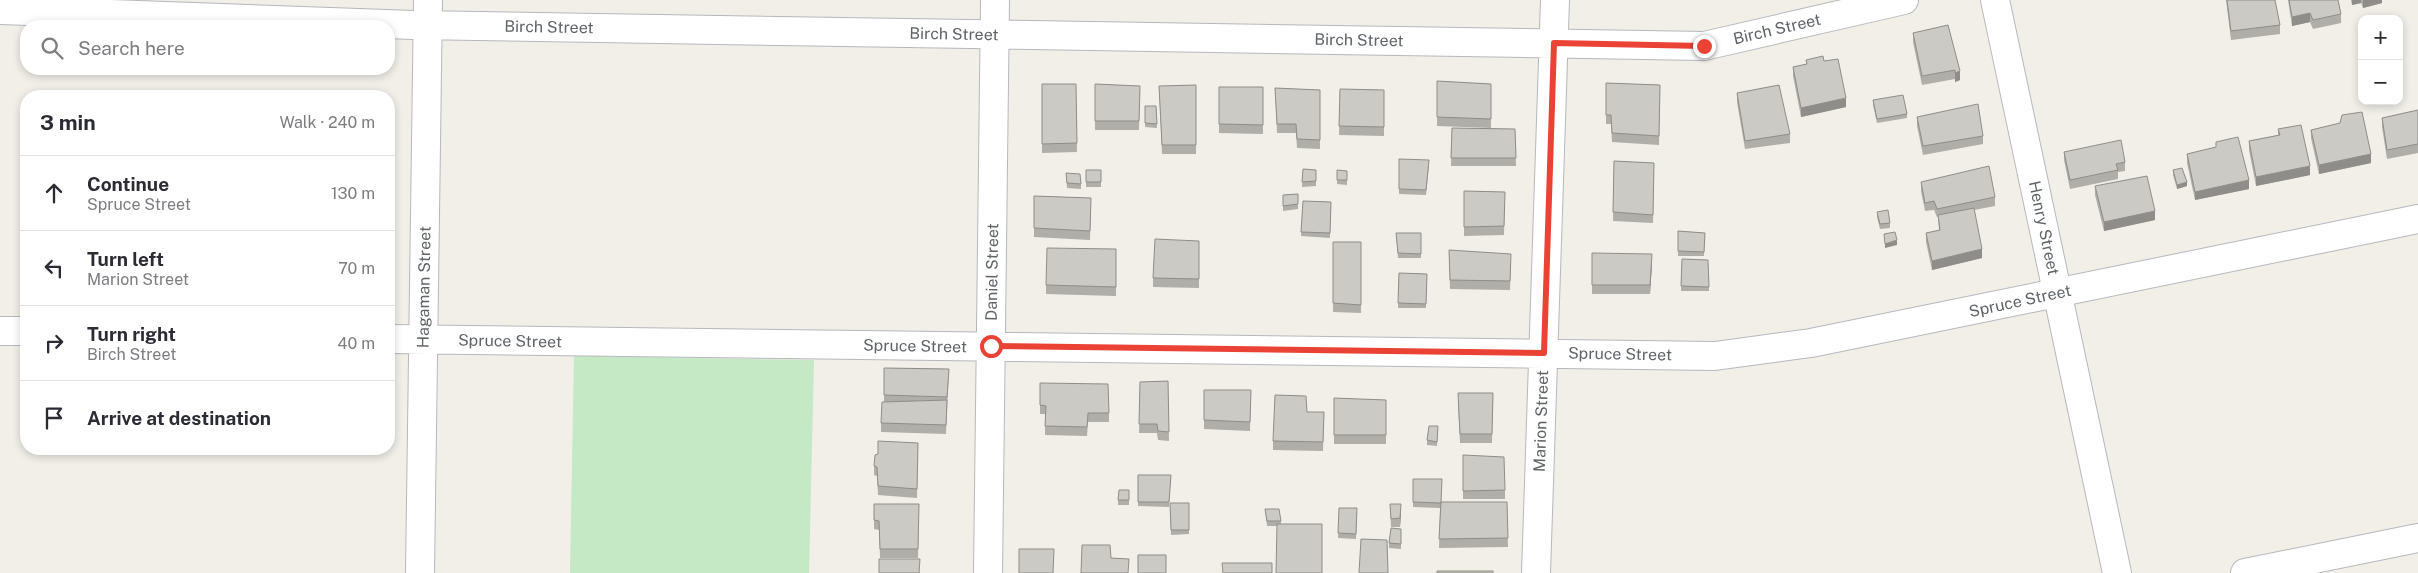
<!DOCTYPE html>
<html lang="en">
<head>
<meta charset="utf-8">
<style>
	:root { --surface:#fff; --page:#f2f2f3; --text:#2b2b33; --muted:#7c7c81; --line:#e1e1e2 }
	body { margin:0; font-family:"Public Sans",sans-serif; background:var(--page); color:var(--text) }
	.controls { position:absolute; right:15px; top:15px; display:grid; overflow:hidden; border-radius:10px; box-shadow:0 2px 8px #0003 }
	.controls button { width:45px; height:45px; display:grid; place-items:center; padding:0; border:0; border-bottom:1px solid var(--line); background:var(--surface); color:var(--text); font:25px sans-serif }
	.stop { position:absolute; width:15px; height:15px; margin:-11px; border:4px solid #ea4335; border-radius:50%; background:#fff }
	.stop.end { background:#ea4335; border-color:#fff; box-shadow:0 1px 5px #0008 }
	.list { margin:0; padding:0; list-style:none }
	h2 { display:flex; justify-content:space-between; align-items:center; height:65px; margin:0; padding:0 20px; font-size:21px }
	h2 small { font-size:16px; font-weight:400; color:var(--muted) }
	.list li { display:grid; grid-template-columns:32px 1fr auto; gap:15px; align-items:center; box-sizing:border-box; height:75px; padding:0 20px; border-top:1px solid var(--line) }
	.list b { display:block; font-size:19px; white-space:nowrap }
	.list p { margin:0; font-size:16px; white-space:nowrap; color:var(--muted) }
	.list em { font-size:16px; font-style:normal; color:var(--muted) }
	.icon { flex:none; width:28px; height:28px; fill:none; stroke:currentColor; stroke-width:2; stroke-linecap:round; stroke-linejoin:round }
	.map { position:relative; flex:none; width:2418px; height:573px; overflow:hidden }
	.search { position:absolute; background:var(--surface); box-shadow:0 2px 8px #0003; left:20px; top:20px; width:375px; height:55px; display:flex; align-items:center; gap:12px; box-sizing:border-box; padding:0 18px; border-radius:20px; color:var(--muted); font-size:19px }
	.panel { position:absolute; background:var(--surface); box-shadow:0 2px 8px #0003; left:20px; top:90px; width:375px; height:365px; border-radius:20px }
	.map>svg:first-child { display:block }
	.green { fill:#c5e8c5 }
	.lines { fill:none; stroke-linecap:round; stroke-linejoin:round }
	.minor-casing { stroke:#b5b8bc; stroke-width:30 }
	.minor { stroke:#fff; stroke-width:28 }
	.wall { fill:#afaea9 }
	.shaded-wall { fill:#8f8d8a }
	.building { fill:#cccac5; stroke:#8f8d8a }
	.route { stroke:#ea4335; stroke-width:6 }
	.labels { text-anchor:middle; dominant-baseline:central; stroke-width:4.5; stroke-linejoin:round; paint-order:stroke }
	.street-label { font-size:16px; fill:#5f6368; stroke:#fff }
</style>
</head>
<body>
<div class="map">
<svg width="2418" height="573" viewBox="0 0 2418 573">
	<rect width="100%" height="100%" fill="#f1efe8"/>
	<path class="green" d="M574 356 814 360 809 573H570Z"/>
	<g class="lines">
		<g class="minor-casing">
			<path id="minor" d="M1995 0 2117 573
				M0 10 414 25 1704 46 1904 0
				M0 331H26
				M389 339 1715 356 1811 343 2418 219
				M420 573 428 0
				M988 573 995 0
				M1536 573 1555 0
				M2245 573 2418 538"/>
		</g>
		<use href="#minor" class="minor"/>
	</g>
	<path class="wall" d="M2226 0H2275L2280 25V34L2231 40Z
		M2288 0H2338L2341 14V23L2313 29 2310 22 2292 26Z
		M2351 0H2382V3L2363 8 2361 3 2352 5Z
		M1948 25 1960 80 1955 82V79L1922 85 1913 42V33Z
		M1806 60 1824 61 1846 107 1801 117 1793 76V67L1806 64Z
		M1437 81 1491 84V128L1437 126Z
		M1606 83 1660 85 1659 145 1612 142 1611 124H1606Z
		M1042 84H1076L1077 152 1042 153Z
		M1095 84 1140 86 1139 130H1095Z
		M1196 85V154H1162L1159 86Z
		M1219 87H1263V134L1219 133Z
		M1275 88 1320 90V149L1297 148 1296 133H1277Z
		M1340 89 1384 90V136L1339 135Z
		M1737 93 1790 134V143L1745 149 1737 102Z
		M1873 100 1907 114V118L1877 123 1873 105Z
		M1145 106H1156L1157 128 1145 127Z
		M2418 110V153L2387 159 2382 127V118Z
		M1917 117 1983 136V144L1923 155 1917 126Z
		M2340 123 2371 163 2319 174 2311 138V130Z
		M1452 128 1515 129 1516 166H1451Z
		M2278 129 2310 175 2256 186 2249 150V141L2278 135Z
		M2064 152 2125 162V171L2118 172V179L2070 189 2064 160Z
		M2187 154 2249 189 2195 200 2187 163Z
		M1399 159 1429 165 1426 195 1399 194Z
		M1614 161 1654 163 1653 223 1613 221Z
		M1303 169 1316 170V186L1302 187Z
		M1086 170H1101V187H1086Z
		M1337 170 1347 171V185L1337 184Z
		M2173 170 2187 186 2177 189 2173 175Z
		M1066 173 1081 184V189L1067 188Z
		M1921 182 1995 197V206L1974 210 1982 258 1932 270 1926 242V233L1939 230 1938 217H1937L1934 210 1925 211 1921 191Z
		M2095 186 2155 220 2104 231 2095 195Z
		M1464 191 1505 192 1504 235 1464 236Z
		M1298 194V209L1283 211V195Z
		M1034 196 1091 198 1090 240 1034 237Z
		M1303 201 1331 202 1330 238 1301 236Z
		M1877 212 1890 223V228L1880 229 1877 217Z
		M1678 231 1705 233 1704 256H1678Z
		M1396 233H1421V258H1398Z
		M1199 241V288L1153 287V278Z
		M1333 242H1361V313L1333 312Z
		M1116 249V296L1046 294V285Z
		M1449 250 1511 263 1510 290 1450 289Z
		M1592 253 1652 263 1650 294H1592Z
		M1682 259 1708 260 1709 291H1681Z
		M1399 273 1427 274 1426 308H1398Z
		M884 368 949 369 946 434 881 432V423L884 402Z
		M1168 381 1169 441 1158 440 1157 433H1139L1140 382Z
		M1040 383 1109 413V422H1088L1087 436 1045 435V414H1040Z
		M1204 390H1251L1250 431 1204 429Z
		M1493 393 1492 443H1460L1458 402Z
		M1334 398 1386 400V444H1334Z
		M1307 412H1324L1323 451 1273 450V441Z
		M1438 426 1437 446 1427 445V440Z
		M918 443 917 498 878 495 877 476 874 475V466L878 454Z
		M1463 455 1505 490V499H1463Z
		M1138 475H1171L1169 507 1138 506Z
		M1413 479 1442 502H1507L1508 547 1439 548 1440 508 1413 507Z
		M1129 490V505H1118V500Z
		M1170 503H1189V534L1171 535Z
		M874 504H919L918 558H880L879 530 874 529Z
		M1390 504 1401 513 1400 527H1391Z
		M1339 508H1357L1356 539 1338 538Z
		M1265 509 1281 521V524L1277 526H1267Z
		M1401 529V549L1389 548V543Z"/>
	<path class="shaded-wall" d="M2352 0H2361V3L2352 5Z
		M2363 0H2382V3L2363 8Z
		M2310 13V22L2292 26V17Z
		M1960 71V80L1955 82V73Z
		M1846 98V107L1801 117V108Z
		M2371 154V163L2319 174V165Z
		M2310 166V175L2256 186V177Z
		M2249 180V189L2195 200V192Z
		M2187 182V186L2177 189V185Z
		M2155 211V220L2104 231V222Z
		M1897 240V245L1885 248V244Z
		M1982 249V258L1932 270V261Z
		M1652 254V263L1650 294V285Z
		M1401 504V513L1400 527V518Z"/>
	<path class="building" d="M2227 0H2275L2280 25 2231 31Z
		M2289 0H2338L2341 14 2313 20 2310 13 2292 17Z
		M1948 25 1960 71 1955 73V70L1922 76 1913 33Z
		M1823 56 1824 61 1838 59 1846 98 1801 108 1793 67 1807 64 1806 60Z
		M1437 81 1491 84V119L1437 117Z
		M1606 83 1660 85 1659 136 1612 133 1611 115H1606Z
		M1042 84H1076L1077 143 1042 144Z
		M1095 84 1140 86 1139 121H1095Z
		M1196 85V145H1162L1159 86Z
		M1779 85 1790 134 1745 141 1737 93Z
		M1219 87H1263V125L1219 124Z
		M1275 88 1320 90V140L1297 139 1296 124H1277Z
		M1340 89 1384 90V127L1339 126Z
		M1903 95 1907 114 1877 119 1873 100Z
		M1978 104 1983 136 1923 146 1917 117Z
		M1145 106H1156L1157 124 1145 123Z
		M2418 110V144L2387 150 2382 118Z
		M2362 112 2371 154 2319 165 2311 130 2340 123 2342 115Z
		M2301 125 2310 166 2256 177 2249 141 2280 135 2278 129Z
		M1452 128 1515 129 1516 158H1451Z
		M2238 137 2249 180 2195 192 2187 154 2216 147V142Z
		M2121 140 2125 162 2116 164 2118 170 2070 180 2064 152Z
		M1399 159 1429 160 1426 190 1399 189Z
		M1614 161 1654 163 1653 215 1613 212Z
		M1989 166 1995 197 1937 209 1934 201 1925 203 1921 182Z
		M2182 168 2187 182 2177 185 2173 170Z
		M1303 169 1316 170V181L1302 182Z
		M1086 170H1101V182H1086Z
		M1337 170 1347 171V180H1337Z
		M1066 173 1080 174 1081 184 1067 183Z
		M2147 176 2155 211 2104 222 2095 186Z
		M1464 191 1505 192 1504 226 1464 227Z
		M1298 194V204L1283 206V195Z
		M1034 196 1091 198 1090 231 1034 228Z
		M1303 201 1331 202 1330 233 1301 232Z
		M1974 208 1982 249 1932 261 1926 233 1940 230 1938 215Z
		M1888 210 1890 223 1880 224 1877 212Z
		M1678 231 1705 233 1704 252 1678 251Z
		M1895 232 1897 240 1885 244 1884 234Z
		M1396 233H1421V254L1398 253Z
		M1155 239 1199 241V279L1153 278Z
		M1333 242H1361V305L1333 303Z
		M1047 248 1116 249V287L1046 285Z
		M1449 250 1511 254 1510 281 1450 280Z
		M1592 253 1652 254 1650 285H1592Z
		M1682 259 1708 260 1709 287 1681 286Z
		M1399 273 1427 274 1426 304 1398 303Z
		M884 368 949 369 947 397 884 395Z
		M1168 381 1169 432 1158 431 1157 424H1139L1140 382Z
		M1040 383 1108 384 1109 413H1088L1087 427 1045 426 1046 406 1040 405Z
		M1204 390H1251L1250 422 1204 420Z
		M1458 393H1493L1492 434H1460Z
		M1275 395 1306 396 1307 412H1324L1323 442 1273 441Z
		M1334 398 1386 400V435H1334Z
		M947 400 946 425 881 423 882 402Z
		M1429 426H1438L1437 442 1427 440Z
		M878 441 918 443 917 489 878 486 877 467 874 466 875 455 878 454Z
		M1463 455 1504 457 1505 490 1463 491Z
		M1138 475H1171L1169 502H1138Z
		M1413 479H1442L1441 502V503L1413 502Z
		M1119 490H1129V500H1118Z
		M1441 502H1507L1508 538 1439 539Z
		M1170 503H1189V530H1171Z
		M874 504H919L918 549H880L879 521 874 520Z
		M1390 504H1401L1400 518 1391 519Z
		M1339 508H1357L1356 534 1338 533Z
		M1265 509H1279L1281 521H1267Z
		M1277 524H1322V573H1276Z
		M1391 528 1401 529V544L1389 543Z
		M1361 539 1387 540 1388 573H1359Z
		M1082 545H1110L1111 558 1129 559 1128 573H1081Z
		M1019 549H1054L1053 573H1019Z
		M1138 555H1166V573H1138Z
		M879 559H920L919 573H879Z
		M1222 563H1272V573H1223Z
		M1437 571H1493V573H1437Z"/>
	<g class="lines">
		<path class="route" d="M991 346 1544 353 1554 43 1704 46"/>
	</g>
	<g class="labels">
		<g class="street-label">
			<text transform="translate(549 27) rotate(1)">Birch Street</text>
			<text transform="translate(1777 29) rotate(-13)">Birch Street</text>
			<text transform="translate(954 34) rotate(1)">Birch Street</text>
			<text transform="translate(1359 40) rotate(1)">Birch Street</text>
			<text transform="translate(2044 228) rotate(78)">Henry Street</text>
			<text transform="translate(992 272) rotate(-89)">Daniel Street</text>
			<text transform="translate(424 287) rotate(-89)">Hagaman Street</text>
			<text transform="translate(2020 301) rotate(-12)">Spruce Street</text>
			<text transform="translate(510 341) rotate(1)">Spruce Street</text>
			<text transform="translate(915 346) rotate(1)">Spruce Street</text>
			<text transform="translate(1620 354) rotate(1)">Spruce Street</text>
			<text transform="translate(1541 421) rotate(-88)">Marion Street</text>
		</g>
	</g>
</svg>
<div class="controls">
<button>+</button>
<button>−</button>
</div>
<div class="stop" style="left:991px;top:346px"></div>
<div class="stop end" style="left:1704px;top:46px"></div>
<div class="search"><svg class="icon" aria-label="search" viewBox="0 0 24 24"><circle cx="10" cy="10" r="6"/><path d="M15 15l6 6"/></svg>Search here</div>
<section class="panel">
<h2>3 min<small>Walk · 240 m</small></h2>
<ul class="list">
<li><svg class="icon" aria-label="ahead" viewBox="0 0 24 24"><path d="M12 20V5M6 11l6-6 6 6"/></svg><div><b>Continue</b><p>Spruce Street</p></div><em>130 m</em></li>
<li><svg class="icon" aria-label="left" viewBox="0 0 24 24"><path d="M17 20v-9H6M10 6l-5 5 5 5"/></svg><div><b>Turn left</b><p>Marion Street</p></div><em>70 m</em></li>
<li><svg class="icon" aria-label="right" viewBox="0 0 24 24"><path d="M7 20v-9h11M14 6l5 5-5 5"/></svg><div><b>Turn right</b><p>Birch Street</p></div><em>40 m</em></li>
<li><svg class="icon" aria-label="arrive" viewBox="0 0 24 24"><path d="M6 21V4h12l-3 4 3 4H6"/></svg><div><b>Arrive at destination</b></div></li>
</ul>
</section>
</div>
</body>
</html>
